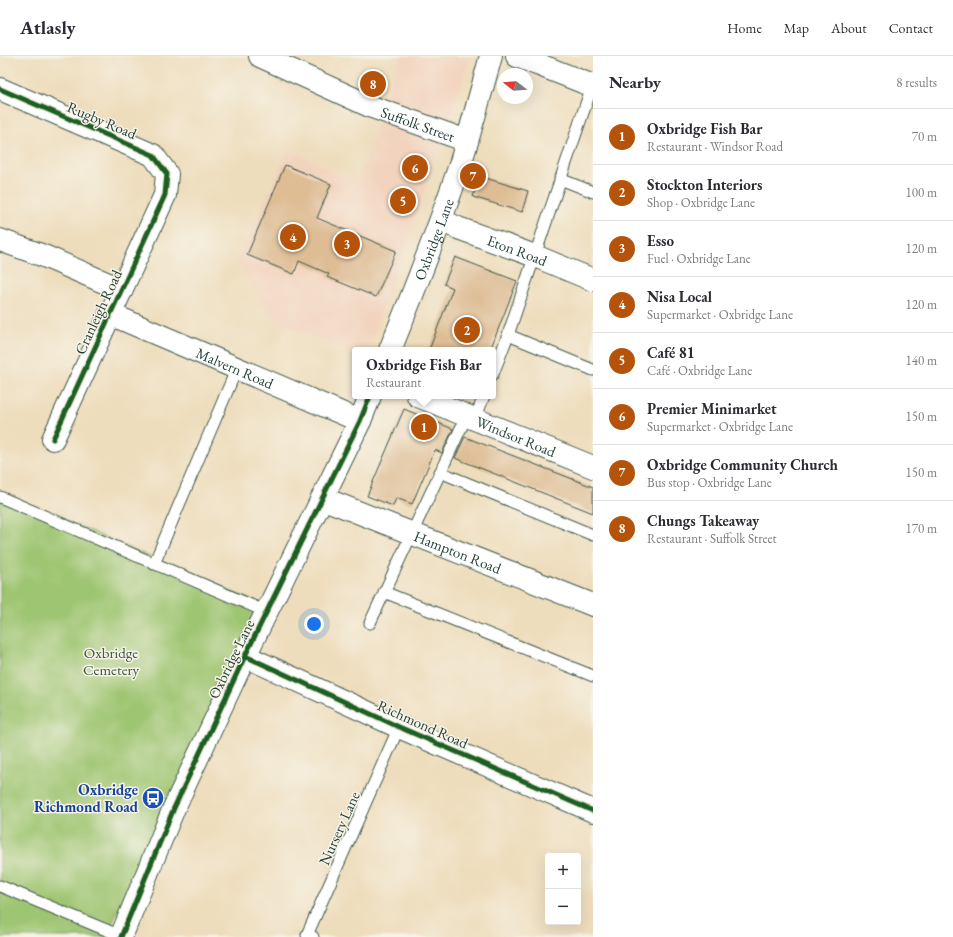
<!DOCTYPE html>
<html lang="en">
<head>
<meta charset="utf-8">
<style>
	:root { --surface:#fff; --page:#f2f2f3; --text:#2b2b33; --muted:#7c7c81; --line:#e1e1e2; --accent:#b45309 }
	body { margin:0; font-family:"EB Garamond",serif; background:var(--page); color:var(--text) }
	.controls { position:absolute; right:12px; bottom:12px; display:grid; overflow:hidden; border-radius:4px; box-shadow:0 4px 16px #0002 }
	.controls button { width:36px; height:36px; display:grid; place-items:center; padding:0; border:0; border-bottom:1px solid var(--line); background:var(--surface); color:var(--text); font:20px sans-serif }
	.compass { position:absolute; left:497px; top:12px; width:36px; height:36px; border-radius:50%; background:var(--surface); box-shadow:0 4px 16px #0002; rotate:287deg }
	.you { position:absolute; left:314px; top:568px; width:14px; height:14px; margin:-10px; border:3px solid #fff; border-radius:50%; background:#1a73e8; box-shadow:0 0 0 6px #1a73e833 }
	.badge { display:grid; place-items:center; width:26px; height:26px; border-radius:50%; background:var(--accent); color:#fff; font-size:13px; font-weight:700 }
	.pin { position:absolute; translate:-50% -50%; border:2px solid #fff; box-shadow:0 1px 4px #0006 }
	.popup { position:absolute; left:352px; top:291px; width:144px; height:52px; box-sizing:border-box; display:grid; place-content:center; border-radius:4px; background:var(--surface); filter:drop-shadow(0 1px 3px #0005); font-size:13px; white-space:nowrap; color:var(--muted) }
	.popup b { font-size:15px; color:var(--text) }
	.popup::after { content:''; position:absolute; left:50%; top:100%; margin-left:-8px; border:8px solid transparent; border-top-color:var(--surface) }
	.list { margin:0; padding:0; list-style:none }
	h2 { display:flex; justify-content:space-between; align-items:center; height:52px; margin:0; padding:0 16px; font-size:17px }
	h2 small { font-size:13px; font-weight:400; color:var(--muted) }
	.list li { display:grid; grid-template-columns:26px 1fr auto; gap:12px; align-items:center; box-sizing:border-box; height:56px; padding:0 16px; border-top:1px solid var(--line) }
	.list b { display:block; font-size:15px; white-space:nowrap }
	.list p { margin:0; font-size:13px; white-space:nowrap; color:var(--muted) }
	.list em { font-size:13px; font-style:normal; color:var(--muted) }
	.map { position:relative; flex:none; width:593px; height:881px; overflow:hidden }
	header { display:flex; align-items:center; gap:24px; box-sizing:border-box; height:56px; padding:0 20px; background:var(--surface); border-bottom:1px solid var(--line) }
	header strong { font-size:19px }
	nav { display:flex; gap:22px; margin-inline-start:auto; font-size:14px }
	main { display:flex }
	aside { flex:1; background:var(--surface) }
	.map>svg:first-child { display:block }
	.built { fill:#f2d4be }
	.green { fill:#9ec571; stroke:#5e8152 }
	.building { fill:#debd95 }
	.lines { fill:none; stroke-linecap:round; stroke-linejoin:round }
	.service-casing { stroke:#3e5548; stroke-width:13 }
	.minor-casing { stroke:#3e5548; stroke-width:24 }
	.tertiary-casing { stroke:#3e5548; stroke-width:24 }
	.service { stroke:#fff; stroke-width:11 }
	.minor { stroke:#fff; stroke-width:22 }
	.tertiary { stroke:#fff; stroke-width:22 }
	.cycleway-casing { stroke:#f7f3e8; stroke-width:8 }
	.cycleway { stroke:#1b5e20; stroke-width:5 }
	.labels { text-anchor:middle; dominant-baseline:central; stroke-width:3; stroke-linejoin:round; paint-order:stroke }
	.street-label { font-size:15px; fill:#1f3d34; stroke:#f7f3e8 }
	.park-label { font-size:15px; fill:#385840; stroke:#f7f3e8 }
	.transit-label { font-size:15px; font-weight:bold; fill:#164399; stroke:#f7f3e8; text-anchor:end }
</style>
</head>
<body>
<header>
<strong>Atlasly</strong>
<nav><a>Home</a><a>Map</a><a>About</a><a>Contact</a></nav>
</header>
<main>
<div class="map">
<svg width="593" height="881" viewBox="0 0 593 881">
	<rect width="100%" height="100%" fill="#f7f3e8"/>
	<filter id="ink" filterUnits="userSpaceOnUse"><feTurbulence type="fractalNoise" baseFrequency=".025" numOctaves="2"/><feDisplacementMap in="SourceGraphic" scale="8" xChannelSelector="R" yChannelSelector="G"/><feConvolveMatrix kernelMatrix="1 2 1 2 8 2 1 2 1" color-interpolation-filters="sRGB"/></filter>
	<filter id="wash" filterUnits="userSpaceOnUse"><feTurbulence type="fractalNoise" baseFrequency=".012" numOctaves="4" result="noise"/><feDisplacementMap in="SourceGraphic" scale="16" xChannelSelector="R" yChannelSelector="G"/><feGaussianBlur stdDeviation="0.9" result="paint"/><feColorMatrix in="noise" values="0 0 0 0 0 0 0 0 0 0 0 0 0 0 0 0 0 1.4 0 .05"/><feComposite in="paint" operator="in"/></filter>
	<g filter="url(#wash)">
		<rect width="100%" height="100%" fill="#eeddbc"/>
		<path class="built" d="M400 0H471L369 294H355V298L277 265 237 206 288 93 358 127Z"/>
		<path class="green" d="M0 436 259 548 106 881H0Z"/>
		<g id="blocks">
			<path class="building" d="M285 109 331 128 317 162 396 195 376 241 327 221 329 218 299 205 294 218 247 199Z
				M479 120 528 135 522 156 473 141Z
				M455 201 517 225 490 294H429L453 232 444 228Z
				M404 353 453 373 442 397 435 394 412 448 396 442 393 450 367 440Z
				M465 381 593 431V457L455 402Z"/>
		</g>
	</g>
	<g filter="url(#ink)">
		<use href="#blocks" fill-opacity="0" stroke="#3e5548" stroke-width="1"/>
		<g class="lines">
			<g class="service-casing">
				<path id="service" d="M560 123 593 136
					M508 279 593 314
					M493 318 508 279 592 30
					M475 363 484 340
					M440 416 593 479
					M0 441 267 556
					M154 508 237 312
					M384 536 593 620
					M370 567 467 359
					M0 830 121 880
					M313 881 307 879 399 671"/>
			</g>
			<g class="minor-casing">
				<g id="minor">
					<path id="s1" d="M260 0 372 51 467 85"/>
					<path d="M517 0 593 30"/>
					<path d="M0 33 153 99 167 118 165 139 53 383"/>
					<path id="s2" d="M441 164 458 172 535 200 593 224"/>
					<path d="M0 184 44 200 122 234"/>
					<path id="s3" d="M110 258 360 365"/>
					<path id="s4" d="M418 340 593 411"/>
					<path id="s5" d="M322 442 593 549"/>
					<path d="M245 600 399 671 593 755"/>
				</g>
			</g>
			<g class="tertiary-casing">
				<g id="tertiary">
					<path id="s6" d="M390 294C415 233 439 171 460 109 471 73 481 36 491 0"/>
					<path d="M121 881 174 752 245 600 360 365 370 340"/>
				</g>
			</g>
			<use href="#service" class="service"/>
			<use href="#minor" class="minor"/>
			<use href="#tertiary" class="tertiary"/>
			<g class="cycleway-casing">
				<path id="cycleway" d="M0 33 153 99 167 118 165 139 53 383
					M245 600 399 671 593 755
					M121 881 174 752 245 600 360 365 370 340"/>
			</g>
			<use href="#cycleway" class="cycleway"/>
		</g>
	</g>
	<defs>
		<g id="bus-disc" transform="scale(1.15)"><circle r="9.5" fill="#1a4fb4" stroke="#f7f3e8"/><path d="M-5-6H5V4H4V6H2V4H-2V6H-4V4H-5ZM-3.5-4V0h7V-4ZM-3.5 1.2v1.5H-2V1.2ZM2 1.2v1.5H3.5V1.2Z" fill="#fff"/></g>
	</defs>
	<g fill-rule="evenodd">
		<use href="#bus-disc" x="153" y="742"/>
	</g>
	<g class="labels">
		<g class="street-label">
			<text transform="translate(102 64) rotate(23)">Rugby Road</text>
			<text stroke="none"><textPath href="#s1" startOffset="172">Suffolk Street</textPath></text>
			<text stroke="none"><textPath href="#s6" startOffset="119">Oxbridge Lane</textPath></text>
			<text stroke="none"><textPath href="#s2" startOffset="82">Eton Road</textPath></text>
			<text transform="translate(98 256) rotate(-65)">Cranleigh Road</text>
			<text stroke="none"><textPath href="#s3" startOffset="136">Malvern Road</textPath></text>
			<text stroke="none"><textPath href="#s4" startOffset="106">Windsor Road</textPath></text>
			<text stroke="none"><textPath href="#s5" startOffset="146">Hampton Road</textPath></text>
			<text transform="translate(231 603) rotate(-64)">Oxbridge Lane</text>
			<text transform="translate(423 668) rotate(24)">Richmond Road</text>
			<text transform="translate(339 772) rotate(-66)">Nursery Lane</text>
		</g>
		<g class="park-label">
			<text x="111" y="596">Oxbridge<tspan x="111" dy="17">Cemetery</tspan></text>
		</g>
		<g class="transit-label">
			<text x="138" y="733">Oxbridge<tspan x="138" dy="17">Richmond Road</tspan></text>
		</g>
	</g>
</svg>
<div class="controls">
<button>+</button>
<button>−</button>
</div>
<svg class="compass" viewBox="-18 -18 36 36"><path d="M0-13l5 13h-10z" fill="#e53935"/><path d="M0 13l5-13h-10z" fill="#7c7c81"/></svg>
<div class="you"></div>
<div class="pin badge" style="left:424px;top:371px">1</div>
<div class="popup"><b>Oxbridge Fish Bar</b>Restaurant</div>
<div class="pin badge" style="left:467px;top:274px">2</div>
<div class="pin badge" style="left:347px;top:188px">3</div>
<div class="pin badge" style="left:293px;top:181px">4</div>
<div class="pin badge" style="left:403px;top:145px">5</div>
<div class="pin badge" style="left:415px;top:112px">6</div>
<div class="pin badge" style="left:473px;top:120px">7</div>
<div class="pin badge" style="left:373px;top:28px">8</div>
</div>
<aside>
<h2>Nearby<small>8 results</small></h2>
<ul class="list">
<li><span class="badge">1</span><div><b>Oxbridge Fish Bar</b><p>Restaurant · Windsor Road</p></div><em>70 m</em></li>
<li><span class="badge">2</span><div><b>Stockton Interiors</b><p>Shop · Oxbridge Lane</p></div><em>100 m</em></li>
<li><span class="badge">3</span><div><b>Esso</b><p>Fuel · Oxbridge Lane</p></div><em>120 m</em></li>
<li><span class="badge">4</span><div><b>Nisa Local</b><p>Supermarket · Oxbridge Lane</p></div><em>120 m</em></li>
<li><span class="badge">5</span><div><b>Café 81</b><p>Café · Oxbridge Lane</p></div><em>140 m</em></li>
<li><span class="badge">6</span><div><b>Premier Minimarket</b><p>Supermarket · Oxbridge Lane</p></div><em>150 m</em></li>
<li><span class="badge">7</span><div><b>Oxbridge Community Church</b><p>Bus stop · Oxbridge Lane</p></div><em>150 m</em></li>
<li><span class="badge">8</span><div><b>Chungs Takeaway</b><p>Restaurant · Suffolk Street</p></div><em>170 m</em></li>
</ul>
</aside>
</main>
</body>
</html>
